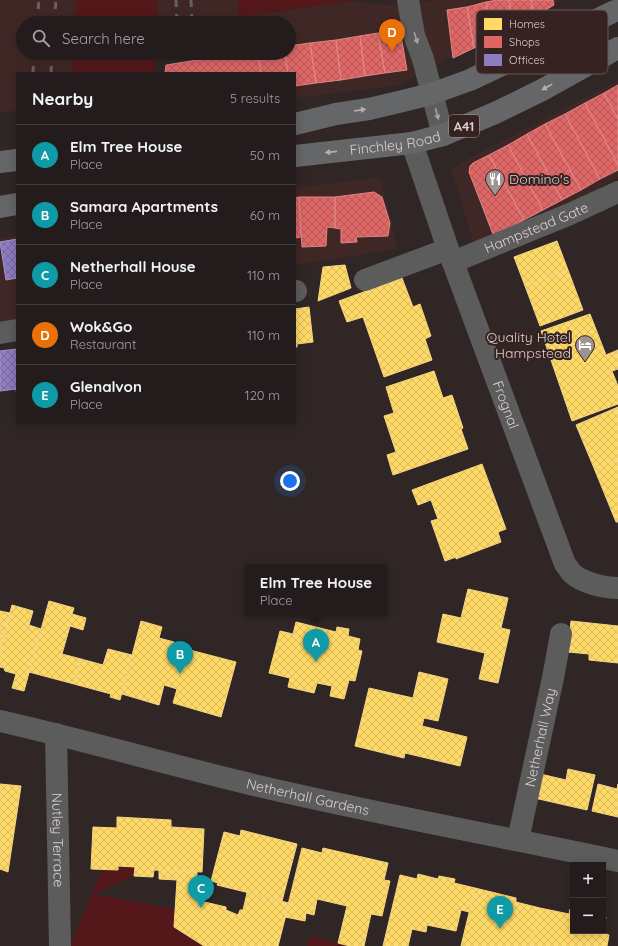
<!DOCTYPE html>
<html lang="en">
<head>
<meta charset="utf-8">
<style>
	:root { --surface:#241c1c; --page:#2c2525; --text:#f1f3f6; --muted:#a3a1a3; --line:#413a3b; --accent:#1a73e8 }
	body { margin:0; font-family:Quicksand,sans-serif; background:var(--page); color:var(--text) }
	.controls { position:absolute; right:12px; bottom:12px; display:grid; overflow:hidden; border-radius:0px; box-shadow:0 2px 10px #0003 }
	.controls button { width:36px; height:36px; display:grid; place-items:center; padding:0; border:0; border-bottom:1px solid var(--line); background:var(--surface); color:var(--text); font:20px sans-serif }
	.you { position:absolute; left:290px; top:481px; width:14px; height:14px; margin:-10px; border:3px solid #fff; border-radius:50%; background:#1a73e8; box-shadow:0 0 0 6px #1a73e833 }
	.badge { display:grid; place-items:center; width:26px; height:26px; border-radius:50%; background:var(--accent); color:#fff; font-size:13px; font-weight:700 }
	.pin { position:absolute; translate:-50% -33px; filter:drop-shadow(0 1px 2px #0008) }
	.pin::after { content:''; position:absolute; top:21px; width:14px; height:12px; background:inherit; clip-path:polygon(0 0,100% 0,50% 100%) }
	.popup { position:absolute; left:245px; top:564px; width:142px; height:52px; box-sizing:border-box; display:grid; place-content:center; border-radius:0px; background:var(--surface); filter:drop-shadow(0 1px 3px #0005); font-size:13px; white-space:nowrap; color:var(--muted) }
	.popup b { font-size:15px; color:var(--text) }
	.popup::after { content:''; position:absolute; left:50%; top:100%; margin-left:-8px; border:8px solid transparent; border-top-color:var(--surface) }
	.list { margin:0; padding:0; list-style:none }
	h2 { display:flex; justify-content:space-between; align-items:center; height:52px; margin:0; padding:0 16px; font-size:17px }
	h2 small { font-size:13px; font-weight:400; color:var(--muted) }
	.list li { display:grid; grid-template-columns:26px 1fr auto; gap:12px; align-items:center; box-sizing:border-box; height:60px; padding:0 16px; border-top:1px solid var(--line) }
	.list b { display:block; font-size:15px; white-space:nowrap }
	.list p { margin:0; font-size:13px; white-space:nowrap; color:var(--muted) }
	.list em { font-size:13px; font-style:normal; color:var(--muted) }
	.icon { flex:none; width:22px; height:22px; fill:none; stroke:currentColor; stroke-width:2; stroke-linecap:round; stroke-linejoin:round }
	.map { position:relative; flex:none; width:618px; height:946px; overflow:hidden }
	.search { position:absolute; background:var(--surface); box-shadow:0 2px 10px #0003; left:16px; top:16px; width:280px; height:44px; display:flex; align-items:center; gap:10px; box-sizing:border-box; padding:0 14px; border-radius:22px; color:var(--muted); font-size:15px }
	.panel { position:absolute; background:var(--surface); box-shadow:0 2px 10px #0003; left:16px; top:72px; width:280px; height:352px; border-radius:0px }
	.map>svg:first-child { display:block }
	.built { fill:#3f2725 }
	.grass { fill:#54181a }
	.homes { fill:url(#homes-cross-hatch); stroke:#f4d685 }
	.shops { fill:url(#shops-cross-hatch); stroke:#df8685 }
	.offices { fill:url(#offices-cross-hatch); stroke:#a595c6 }
	.lines { fill:none; stroke-linecap:round; stroke-linejoin:round }
	.minor { stroke:#5c5c5d; stroke-width:22 }
	.trunk { stroke:#646668; stroke-width:22 }
	.rail { stroke:#656262; stroke-width:3; stroke-dasharray:7 7; stroke-linecap:butt }
	.oneway { fill:#a9a1a0 }
	.oneway2 { fill:#b8b0af }
	.labels { text-anchor:middle; dominant-baseline:central; stroke-width:4; stroke-linejoin:round; paint-order:stroke }
	.shield { fill:#352221; stroke:#aa9b99; stroke-width:1 }
	.shield-label { font-size:13px; font-weight:bold; fill:#dccfcd }
	.street-label { font-size:14px; fill:#dccfcd; stroke:#352221 }
	.poi-label { font-size:14px; fill:#dccfcd; stroke:#352221; text-anchor:start }
	.key { fill:#352221; stroke:#675655; stroke-width:1 }
	.key-label { font-size:11px; fill:#dccfcd }
</style>
</head>
<body>
<div class="map">
<svg width="618" height="946" viewBox="0 0 618 946">
	<defs>
		<pattern id="homes-cross-hatch" width="8" height="8" patternUnits="userSpaceOnUse"><rect width="8" height="8" fill="#ffd966"/><path d="M0 0l8 8M0 8l8-8" fill="none" stroke="#d9ba5e"/></pattern>
		<pattern id="shops-cross-hatch" width="8" height="8" patternUnits="userSpaceOnUse"><rect width="8" height="8" fill="#e06666"/><path d="M0 0l8 8M0 8l8-8" fill="none" stroke="#b15a5a"/></pattern>
		<pattern id="offices-cross-hatch" width="8" height="8" patternUnits="userSpaceOnUse"><rect width="8" height="8" fill="#8e7cc3"/><path d="M0 0l8 8M0 8l8-8" fill="none" stroke="#77699b"/></pattern>
	</defs>
	<rect width="100%" height="100%" fill="#302626"/>
	<path class="built" d="M0 0H238L239 17 351 1 387 5 437 0H563L399 85 295 98V73L289 53V23H240L239 17 216 23H23V53H157L155 73H17V111L0 112Z
		M618 80V177L477 255 451 168Z
		M380 177 398 249 295 265V188Z
		M17 235V323L0 327V239Z"/>
	<path class="grass" d="M76 0H157L158 23H75Z
		M238 0H351V1L239 17Z
		M73 53H157L155 73H72Z
		M118 866 135 867 134 876 95 894 175 909 204 946H70L102 870H117Z
		M310 936 350 946H307Z"/>
	<path class="homes" d="M557 241 568 270 525 286 514 257Z
		M345 265 351 288 318 301 323 267Z
		M568 270 583 310 540 326 525 286Z
		M402 278 413 307 420 304 431 336 425 339 432 360 384 377 363 317 347 322 339 301Z
		M309 307 313 342 297 344V347H295V309Z
		M590 314 606 355 618 350V369L612 371 618 386V404L572 421 541 331Z
		M434 371 443 398 452 395 463 428 461 429 468 449 393 475 387 455 396 452 384 416 394 413 386 387Z
		M618 407V459L594 468 576 425Z
		M618 459V522H616L594 468Z
		M482 464 506 529 498 532 501 542 456 559V557L445 561 431 521 438 519 431 500 418 505 412 490Z
		M468 589 508 598 501 628 510 630 498 683 479 679 485 653 437 642 443 614 461 618Z
		M49 601 74 608 72 614 86 618 83 630 70 626 62 654 81 659 74 684 29 672Z
		M12 605 33 611 29 625 41 629 24 691 12 688 16 674 5 671 4 668 0 667V650Z
		M0 611 10 613 0 650Z
		M141 621 162 627 159 638 174 642 170 656 183 660 186 649 236 662 221 717 173 703 177 689 164 685 159 705 122 694Z
		M571 621 618 626V663L589 660V654L568 652Z
		M296 622 336 632 337 627 349 629 348 636 360 639 358 650 362 651 355 681 349 680 344 699 330 696 332 686 317 683 314 693 288 687 290 678 269 673 280 631 293 634Z
		M108 649 132 655 120 700 110 697 111 694 74 684 81 659 103 665Z
		M419 672 448 679 438 721 424 718 422 726 467 737 460 766 405 753 404 758 355 746 369 688 413 698Z
		M568 769 595 775 587 810 530 797 536 773 566 780Z
		M0 784 21 786 8 872 0 869Z
		M598 784 617 789 618 784V817L592 811Z
		M117 817 171 820V827L204 829 202 872 154 870 153 877 134 876 135 867 118 866V870L91 869 93 827 117 828Z
		M241 830 297 844 282 901 217 885 218 883 211 881 224 832 240 836Z
		M302 848 322 853 323 848 388 863 384 880 390 881 382 916 371 914 364 946H350L338 943 347 906 317 899 314 915 306 913 305 921 285 917Z
		M159 870 197 872 196 900 226 907V910L238 915 240 910H243L247 893 289 903 278 946H204L174 927 177 880 159 879Z
		M418 874 438 879 439 876 455 879 454 883 475 888 469 912 461 910 456 931 427 925 426 932 412 929 408 946H383L400 875 417 879Z
		M475 888 516 898V902L540 908 531 946H461Z
		M540 908 569 914 570 909 573 910V931H603V917H606L603 933 609 935 607 946H531Z"/>
	<path class="shops" d="M497 0H509L513 28 494 40 486 2Z
		M509 0H531L534 17 513 28Z
		M531 0H553L554 5 534 17Z
		M486 2 494 40 474 48 467 7Z
		M467 7 474 48 453 58 447 10Z
		M400 30 407 70 385 73 378 33Z
		M378 33 385 73 365 76 360 36Z
		M360 36 365 76 341 80 336 40Z
		M336 40 341 80 316 83 310 43Z
		M310 43 316 83 295 86V73H288L285 53H289V46Z
		M242 53H258L261 73H165L166 65Z
		M258 53H285L288 73H261Z
		M618 85V119L604 93Z
		M604 93 618 119V165L585 103Z
		M585 103 618 165V170L600 179 565 114Z
		M565 114 600 179 581 190 545 124Z
		M545 124 581 190 562 200 527 134Z
		M527 134 562 200 543 210 508 145Z
		M508 145 543 210 524 220 489 155Z
		M489 155 524 220 494 237 469 172 470 166 473 163Z
		M374 192 382 197 390 223 388 236 356 237 357 242 341 243V229L335 228V197Z
		M299 197H335V228L327 227 326 246 302 247Z
		M299 197 301 237 295 238V198Z"/>
	<path class="offices" d="M17 239V278L6 280 0 242Z
		M17 349V398L16 389 0 391V351Z"/>
	<g class="lines">
		<g class="minor">
			<path d="M408 0 414 35 423 59 443 135"/>
			<path id="s1" d="M412 143 448 249 565 564C568 567 570 572 573 574 583 583 605 588 618 588"/>
			<path id="s2" d="M453 262 570 214 618 192"/>
			<path d="M365 280 448 249"/>
			<path d="M295 291H296"/>
			<path d="M0 333 17 330"/>
			<path id="s3" d="M0 721C84 740 167 764 250 784 372 813 495 835 618 861"/>
			<path id="s4" d="M56 734 60 946"/>
			<path id="s5" d="M518 840 553 678 561 634"/>
		</g>
		<g class="trunk">
			<path d="M295 124 336 114 369 109 407 100 431 94 470 80 615 11H618"/>
			<path id="s6" d="M295 156 412 143 443 135 495 113 542 90 618 48"/>
			<path d="M0 162 17 160"/>
			<path d="M0 207 17 204"/>
		</g>
		<path class="rail" d="M176 0 177 23
			M191 0 192 23
			M37 23 39 0
			M54 23 56 0
			M33 73 34 53
			M51 73 52 53"/>
	</g>
	<defs><path id="oneway-solid" d="M-6-.8H1V-3.2L6.5 0L1 3.2V.8H-6Z"/></defs>
	<g class="oneway">
		<use href="#oneway-solid" transform="translate(416 38) rotate(73)"/>
		<use href="#oneway-solid" transform="translate(437 114) rotate(75)"/>
	</g>
	<g class="oneway2">
		<use href="#oneway-solid" transform="translate(547 87) rotate(151)"/>
		<use href="#oneway-solid" transform="translate(360 110) rotate(-9)"/>
		<use href="#oneway-solid" transform="translate(331 152) rotate(174)"/>
	</g>
	<defs>
		<g id="restaurant-pin" transform="scale(1)"><path d="M0 17L-7.5 6A9.5 9.5 0 1 1 7.5 6Z" fill="#a09493" stroke="#352221"/><path d="M-5-6h1v4h1v-4h1v4h1v-4h1v5L-1.5 .5V6h-2V.5L-5-1ZM5-6V6H3V1.5H1.5Q1.5-4 5-6Z" fill="#fff"/></g>
		<g id="hotel-pin" transform="scale(1)"><path d="M0 17L-7.5 6A9.5 9.5 0 1 1 7.5 6Z" fill="#a09493" stroke="#352221"/><path d="M-6-4.5h1.5V1H6V5H4.5V3h-9V5H-6ZM-4 0a1.8 1.8 0 1 1 3.6 0ZM.5 0V-2.5h3Q6-2.5 6 0Z" fill="#fff"/></g>
	</defs>
	<g fill-rule="evenodd">
		<use href="#restaurant-pin" x="495" y="179"/>
		<use href="#hotel-pin" x="585" y="345"/>
	</g>
	<g class="labels">
		<rect class="shield" x="449" y="115" width="30" height="22" rx="3"/>
		<g class="shield-label">
			<text x="464" y="126">A41</text>
		</g>
		<g class="street-label">
			<text stroke="none"><textPath href="#s6" startOffset="101">Finchley Road</textPath></text>
			<text stroke="none"><textPath href="#s2" startOffset="90">Hampstead Gate</textPath></text>
			<text stroke="none"><textPath href="#s1" startOffset="278">Frognal</textPath></text>
			<text stroke="none"><textPath href="#s5" startOffset="105">Netherhall Way</textPath></text>
			<text stroke="none"><textPath href="#s3" startOffset="317">Netherhall Gardens</textPath></text>
			<text stroke="none"><textPath href="#s4" startOffset="106">Nutley Terrace</textPath></text>
		</g>
		<g class="poi-label">
			<text x="509" y="179">Domino's</text>
			<text x="571" y="337" text-anchor="end">Quality Hotel<tspan x="571" dy="16">Hampstead</tspan></text>
		</g>
	</g>
	<rect x="476" y="10" width="132" height="64" rx="6" class="key"/>
	<rect x="484" y="18" width="18" height="12" fill="#ffd966"/>
	<rect x="484" y="36" width="18" height="12" fill="#e06666"/>
	<rect x="484" y="54" width="18" height="12" fill="#8e7cc3"/>
	<g class="key-label">
		<text x="509" y="28">Homes</text>
		<text x="509" y="46">Shops</text>
		<text x="509" y="64">Offices</text>
	</g>
</svg>
<div class="controls">
<button>+</button>
<button>−</button>
</div>
<div class="you"></div>
<div class="pin badge" style="left:316px;top:662px;background:#0f9aa8">A</div>
<div class="popup"><b>Elm Tree House</b>Place</div>
<div class="pin badge" style="left:180px;top:674px;background:#0f9aa8">B</div>
<div class="pin badge" style="left:201px;top:908px;background:#0f9aa8">C</div>
<div class="pin badge" style="left:392px;top:52px;background:#e8710a">D</div>
<div class="pin badge" style="left:500px;top:929px;background:#0f9aa8">E</div>
<div class="search"><svg class="icon" aria-label="search" viewBox="0 0 24 24"><circle cx="10" cy="10" r="6"/><path d="M15 15l6 6"/></svg>Search here</div>
<section class="panel">
<h2>Nearby<small>5 results</small></h2>
<ul class="list">
<li><span class="badge" style="background:#0f9aa8">A</span><div><b>Elm Tree House</b><p>Place</p></div><em>50 m</em></li>
<li><span class="badge" style="background:#0f9aa8">B</span><div><b>Samara Apartments</b><p>Place</p></div><em>60 m</em></li>
<li><span class="badge" style="background:#0f9aa8">C</span><div><b>Netherhall House</b><p>Place</p></div><em>110 m</em></li>
<li><span class="badge" style="background:#e8710a">D</span><div><b>Wok&amp;Go</b><p>Restaurant</p></div><em>110 m</em></li>
<li><span class="badge" style="background:#0f9aa8">E</span><div><b>Glenalvon</b><p>Place</p></div><em>120 m</em></li>
</ul>
</section>
</div>
</body>
</html>
